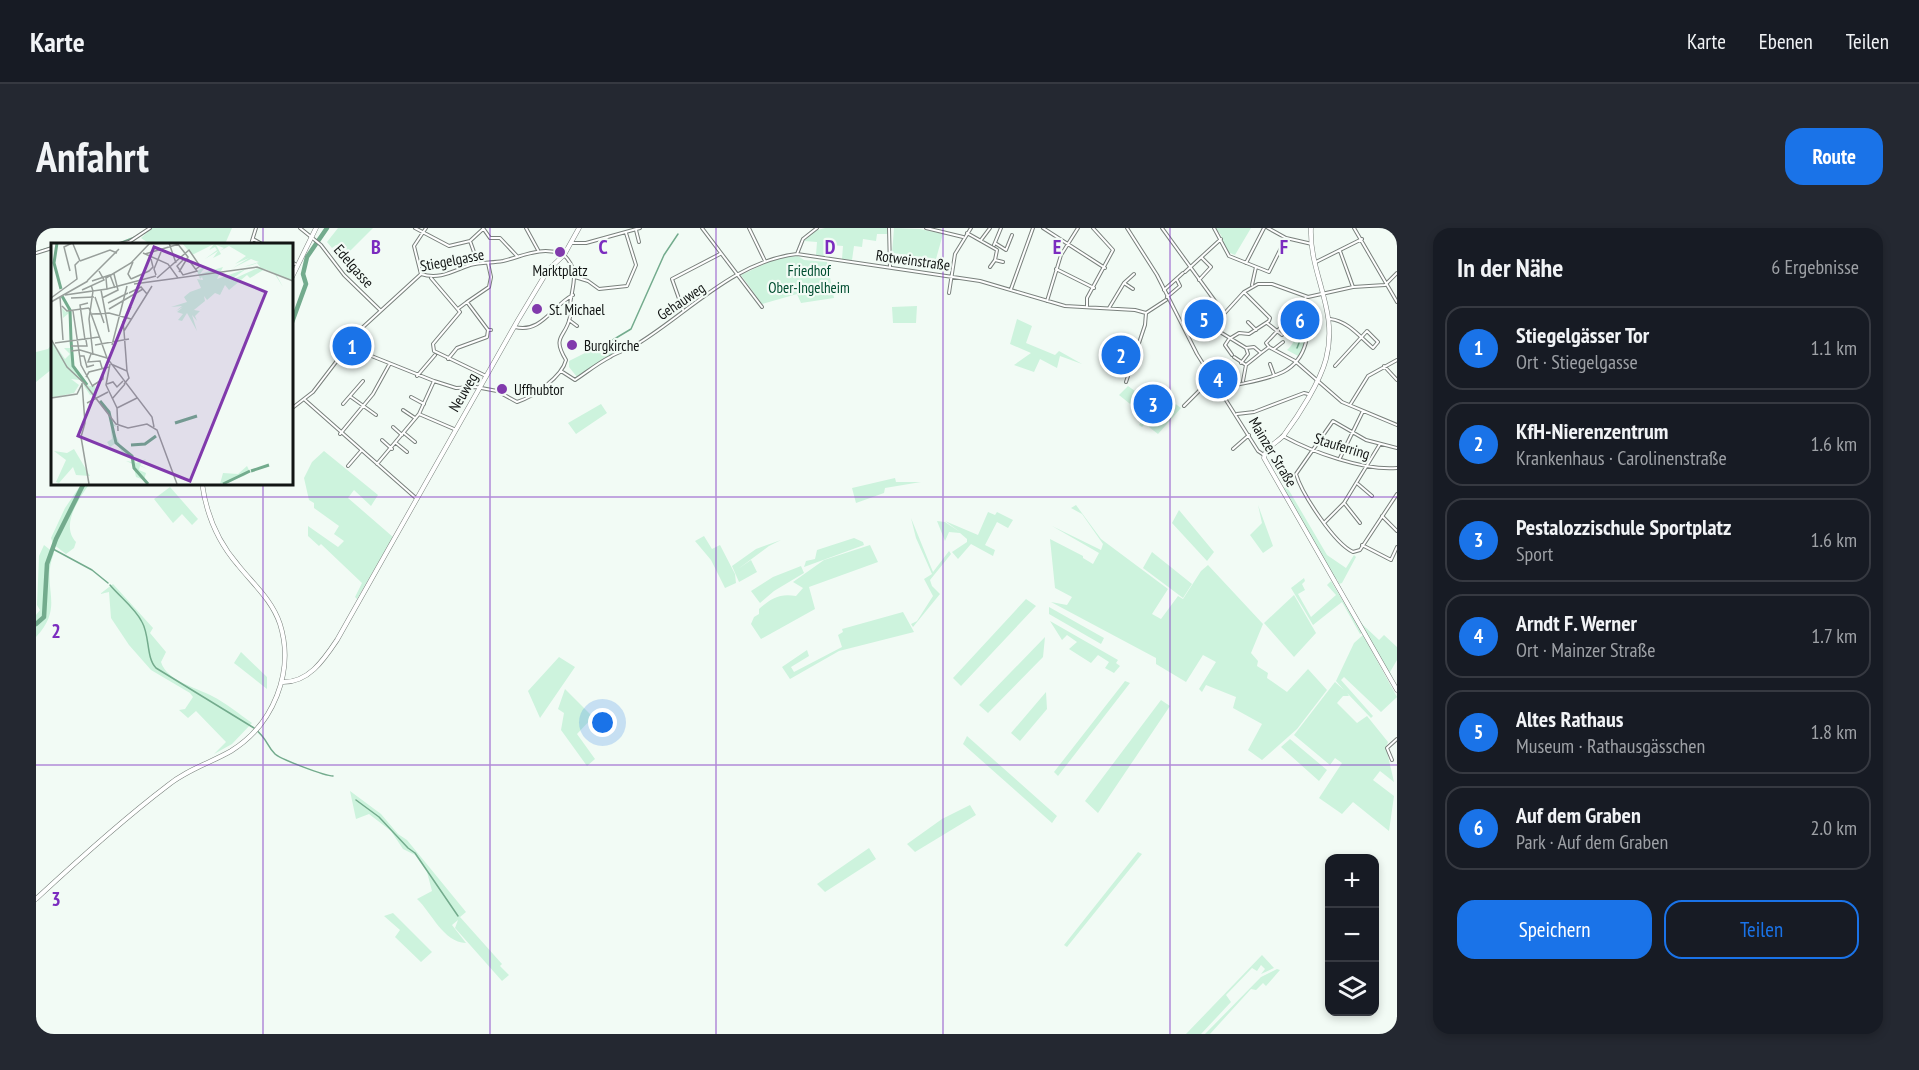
<!DOCTYPE html>
<html lang="de">
<head>
<meta charset="utf-8">
<style>
	:root { --surface:#171b24; --page:#242831; --text:#f1f3f6; --muted:#9ea1a6; --line:#363941; --accent:#1a73e8 }
	body { margin:0; font-family:"PT Sans Narrow",sans-serif; background:var(--page); color:var(--text) }
	.controls { position:absolute; right:18px; bottom:18px; display:grid; overflow:hidden; border-radius:12px; box-shadow:0 3px 9px #0003 }
	.controls button { width:54px; height:54px; display:grid; place-items:center; padding:0; border:0; border-bottom:2px solid var(--line); background:var(--surface); color:var(--text); font:30px sans-serif }
	.you { position:absolute; left:567px; top:495px; width:21px; height:21px; margin:-15px; border:4px solid #fff; border-radius:50%; background:#1a73e8; box-shadow:0 0 0 9px #1a73e833 }
	.badge { display:grid; place-items:center; width:39px; height:39px; border-radius:50%; background:var(--accent); color:#fff; font-size:20px; font-weight:700 }
	.pin { position:absolute; translate:-50% -50%; border:3px solid #fff; box-shadow:0 2px 6px #0006 }
	.list { margin:0; padding:0; list-style:none }
	h2 { display:flex; justify-content:space-between; align-items:center; height:78px; margin:0; padding:0 24px; font-size:26px }
	h2 small { font-size:20px; font-weight:400; color:var(--muted) }
	.list li { display:grid; grid-template-columns:39px 1fr auto; gap:18px; align-items:center; box-sizing:border-box; height:84px; margin:0 12px 12px; padding:0 12px; border:2px solid var(--line); border-radius:18px }
	.list b { display:block; font-size:22px; white-space:nowrap }
	.list p { margin:0; font-size:20px; white-space:nowrap; color:var(--muted) }
	.list em { font-size:20px; font-style:normal; color:var(--muted) }
	.actions { display:flex; gap:12px; padding:18px 24px }
	.actions a { flex:1; padding:14px 0; border:2px solid var(--accent); border-radius:18px; text-align:center; font-size:21px; color:var(--accent) }
	.actions .main { background:var(--accent); color:#fff }
	.icon { flex:none; width:33px; height:33px; fill:none; stroke:currentColor; stroke-width:2; stroke-linecap:round; stroke-linejoin:round }
	.map { position:relative; flex:none; width:1361px; height:806px; overflow:hidden; border-radius:18px }
	header { display:flex; align-items:center; gap:36px; box-sizing:border-box; height:84px; padding:0 30px; background:var(--surface); border-bottom:2px solid var(--line) }
	header strong { font-size:28px }
	nav { display:flex; gap:33px; margin-inline-start:auto; font-size:21px }
	.intro { display:flex; align-items:center; justify-content:space-between; box-sizing:border-box; height:144px; padding:0 36px }
	h1 { margin:0; font-size:42px }
	.button { padding:15px 27px; border-radius:18px; background:var(--accent); color:#fff; font-size:21px; font-weight:700 }
	main { display:flex; gap:36px; padding:0 36px }
	aside { flex:1; background:var(--surface); border-radius:18px; box-shadow:0 3px 9px #0003 }
	.map>svg:first-child { display:block }
	.green { fill:#cdf3dd }
	.lines { fill:none; stroke-linecap:round; stroke-linejoin:round }
	.stream { stroke:#73ab8d; stroke-width:1.5 }
	.river { stroke:#73ab8d; stroke-width:4.5 }
	.street-casing { stroke:#79807c; stroke-width:4 }
	.secondary-casing { stroke:#79807c; stroke-width:5 }
	.street { stroke:#fff; stroke-width:2 }
	.secondary { stroke:#fff; stroke-width:4 }
	.grid { fill:none; stroke:#7b2cbf; stroke-width:1.5; stroke-opacity:0.55 }
	.poi-dot { fill:#813aac; stroke:#f2fbf5; stroke-width:2 }
	.labels { text-anchor:middle; dominant-baseline:central; stroke-width:4.5; stroke-linejoin:round; paint-order:stroke }
	.street-label { font-size:15px; fill:#121514; stroke:#f2fbf5 }
	.poi-label { font-size:15px; fill:#121514; stroke:#f2fbf5; text-anchor:start }
	.park-label { font-size:15px; fill:#004d30; stroke:#f2fbf5 }
	.inset-river { fill:none; stroke:#73ab8d; stroke-width:3 }
	.inset-road { fill:none; stroke:#989f9b; stroke-width:1.5 }
	.view { fill:#813aac; fill-opacity:0.15; stroke:#813aac; stroke-width:3 }
	.inset-edge { fill:none; stroke:#121514; stroke-width:3 }
	.grid-label { font-size:20px; text-anchor:middle; font-weight:bold; fill:#7b2cbf; stroke:#f2fbf5; stroke-width:4.5; stroke-linejoin:round; paint-order:stroke }
</style>
</head>
<body>
<header>
<strong>Karte</strong>
<nav><a>Karte</a><a>Ebenen</a><a>Teilen</a></nav>
</header>
<div class="intro"><h1>Anfahrt</h1><a class="button">Route</a></div>
<main>
<div class="map">
<svg width="1361" height="806" viewBox="0 0 1361 806">
	<rect width="100%" height="100%" fill="#f2fbf5"/>
	<path class="green" d="M116 0H196L189 16H114L105 10Z
		M302 0H337L314 23 300 17 296 20 291 14Z
		M789 0H851V6H841L840 13 827 11 826 19 818 18 816 32 806 31 807 18 795 17 794 29 780 27 781 14 768 13 778 3Z
		M858 0 884 1 907 6 900 31 856 25Z
		M1179 0H1215L1199 27 1189 23 1185 7Z
		M762 28 768 32 791 34 798 70 765 75 761 66 726 76 705 47 741 30Z
		M881 78 880 95H857L856 79Z
		M1266 83C1271 100 1273 114 1262 128L1251 122C1260 114 1263 101 1258 90Z
		M981 91 996 98 990 115 1019 127 1023 123 1046 136 1024 128 1021 140 1004 131 998 144 978 137 995 125 974 116Z
		M573 113 579 124 541 149 533 139V133Z
		M16 116V141L0 154V124L12 121Z
		M1092 158 1113 173 1122 163 1145 180 1122 206 1109 196 1106 199 1103 197 1109 188 1083 167Z
		M565 176 571 185 540 206 532 195Z
		M288 223 342 267 335 278 318 262 312 270 357 309 321 371 319 369 326 355 285 316 283 318 272 308V298L302 319 308 313 298 306 303 298 278 280V275L273 272 268 250 276 234Z
		M859 250 860 254H885L849 260 848 265 820 275 816 260Z
		M46 255H54C43 271 24 297 40 314L38 320 30 326 17 316 15 310 29 280Z
		M134 259 162 291 156 297 146 286 137 295 118 271Z
		M1251 259 1291 327 1310 340 1318 327 1320 329 1306 355 1303 356 1301 351H1299L1247 260Z
		M1040 277 1065 311 1132 361 1116 386 1125 391 1142 368 1147 371 1165 343 1172 337 1227 396 1215 425 1222 433 1221 438 1232 445 1231 450 1251 464 1272 441 1291 462 1261 501 1226 532 1212 522 1226 496 1197 480 1200 469 1170 457 1166 464 1163 461 1180 434 1167 427 1150 454 1120 436V430L1015 374 1031 377 1036 369 1019 360 1014 311 1047 328V330L1057 336 1063 325 1016 298 1065 322 1067 316 1046 286 1035 280Z
		M1222 277 1237 318 1227 325 1214 307 1226 295Z
		M1143 282 1178 324 1171 333 1136 295Z
		M952 284 959 287 961 284 977 292 972 300 961 294 949 317 959 322 957 328 935 316 922 331 916 324 931 314V311L924 305 913 304 909 313 901 293 909 294 924 304 909 293 942 307Z
		M875 290 897 344 913 323 915 326 894 352 896 358 904 366 877 399 875 396 881 393 897 368 888 351 896 346 880 310Z
		M668 308 676 321 684 317 699 346 700 355 689 360 675 332 659 313Z
		M818 310 827 314 828 317 768 339 770 333 779 331 781 322Z
		M745 312 733 318 702 341 715 332 721 344 703 354 696 338 720 321Z
		M8 317 18 325C4 360 30 377 0 409V387L4 382 1 377 3 328Z
		M834 317 842 334 773 359 779 381 725 411 715 396 718 389 723 386V381C735 370 744 365 760 368L767 360 757 354 788 332Z
		M1116 324 1156 356 1147 370 1107 340Z
		M765 338 768 345 738 363 724 375 715 363 737 349Z
		M1268 350 1269 353 1266 356 1269 362 1262 366 1275 389 1300 367 1291 357 1295 353 1326 405 1324 406 1306 374 1277 397 1255 360Z
		M77 356 117 400 114 405 130 424 125 434C131 453 159 459 176 468 190 475 203 486 216 495L196 516 178 526 190 514 160 483 152 490 143 482 149 481 157 469 154 465 115 442 93 417 75 390 73 364 64 366Z
		M1307 366 1326 396 1343 412 1348 407 1361 419V432L1354 444 1361 459Z
		M1258 367 1280 405 1258 429 1228 395Z
		M990 371 1000 378 925 458 917 450Z
		M1013 379 1068 410 1065 416 1013 386Z
		M867 384 878 404 803 423 754 451 746 439 771 422 773 428 755 439 758 444 806 419 802 407 807 404 806 401Z
		M1014 393 1082 432 1080 435 1084 438 1078 445 1069 440 1073 434 1062 427 1055 435 1033 421 1041 414 1031 407 1026 412Z
		M1327 407 1361 469 1345 484 1308 449 1305 452 1337 488 1335 490 1311 465 1313 468H1307L1301 475 1321 495 1331 488 1352 514 1350 519 1358 554 1344 543 1337 552 1358 568 1353 603 1317 574 1306 586 1283 570 1306 535 1299 530 1294 537 1258 507 1299 454 1308 462 1300 453 1318 415Z
		M1009 409 1007 429 952 485 943 477Z
		M205 424 231 449V461L198 435Z
		M523 429 539 439 504 490 492 463Z
		M1089 453 1094 455 1022 548 1018 544Z
		M529 461 557 489 541 506 559 531 551 538 525 502 528 485 522 481Z
		M1010 464 1011 481 984 513 975 505Z
		M1125 472 1134 478 1062 585 1049 573Z
		M931 508 1021 588 1016 595 927 516Z
		M1254 511 1291 542 1283 553 1245 519Z
		M314 563 345 586 362 606 371 612 430 684 424 689 466 736 464 738 473 747 466 753 419 700 422 692 416 697 430 715C407 714 396 685 381 671L396 663 391 644 379 627 367 621 355 603 333 586 320 591Z
		M934 577 940 587 879 624 871 616 906 591Z
		M833 620 840 631 789 664 781 656Z
		M1102 624 1106 626 1031 719 1028 717Z
		M357 685 396 724 385 734 359 709 364 702 348 688Z
		M1226 727 1238 740 1225 746 1229 741 1225 737 1221 743 1216 740 1190 767 1195 774 1165 806H1150Z
		M1241 741 1244 742 1230 758 1227 755 1220 762 1215 761 1174 806H1169L1225 749Z"/>
	<g class="lines">
		<path class="stream" d="M86 14 99 9
			M44 15 70 16
			M29 16H30
			M0 24 16 19
			M575 113 595 101 628 27 642 6
			M1261 120 1265 110 1264 92
			M17 321 56 342 72 355
			M74 357C84 369 99 380 106 394 114 408 110 430 120 440L218 500C232 511 230 517 239 526 244 531 289 548 297 548
			M320 572 343 589 372 620 379 625 422 688"/>
		<path class="river" d="M255 97 270 56 267 46 271 29 291 0
			M0 396 8 389 11 336 20 311 48 255"/>
		<g class="street-casing">
			<path id="street" d="M264 0 285 17 308 47 344 82
				M379 0 413 18 434 13 447 1
				M447 0 454 10H464L481 28
				M490 0 502 22
				M666 0 726 79
				M713 0 729 33
				M853 0 854 39
				M890 0 927 9
				M1007 0 1069 40
				M1091 0 1121 47 1161 126 1222 223 1228 227
				M1126 0 1187 84
				M1178 0 1193 28 1233 44 1250 10 1276 16
				M1232 0 1250 10
				M1318 0 1361 74
				M600 2 603 14
				M931 5 961 22 959 32 967 34
				M217 11 226 16
				M945 12 954 0
				M434 13 442 35
				M535 15H550L604 0
				M959 15 970 22 976 7
				M37 16H45
				M83 16 93 14 114 0
				M215 16 220 0
				M958 17 965 0
				M1304 23 1317 59
				M0 25 16 20
				M761 26 767 11 781 0
				M255 34 259 36
				M1280 34 1326 11
				M1210 35 1228 0
				M954 39 959 32
				M1020 41 1058 60
				M1149 44 1185 11
				M385 46 378 18 390 0
				M539 49 552 53 563 61 591 58 600 37 590 5
				M395 50 424 84 397 116 398 123 450 148
				M1163 52 1175 39 1166 30
				M1088 55 1098 46
				M1216 57 1220 39
				M1349 57 1361 45
				M975 61 997 0
				M1128 62 1147 45
				M913 65 919 26 935 0
				M1131 69 1144 58 1141 52
				M1011 73 1025 27 1042 0
				M431 74 453 59 455 49 452 35
				M1051 78V70L1077 22 1057 0
				M423 80 431 74 452 102
				M1073 80 1088 55 1097 61
				M647 82 636 51 684 26
				M1110 85 1130 72
				M1294 91C1312 93 1324 109 1337 120L1342 114 1331 103 1299 138
				M533 92 541 98
				M1212 94 1220 102
				M1231 95 1246 107
				M479 99C505 106 517 77 537 67
				M1176 99 1208 64 1222 56H1236L1272 69 1317 59 1349 57
				M1176 99 1210 120 1218 119 1225 125 1233 119
				M1149 100 1167 86 1182 80
				M1152 106 1176 99
				M1193 111 1203 105 1213 106 1233 93 1234 90 1208 64
				M1193 111 1189 117 1196 127
				M313 119 398 153 420 160 440 159 461 163 481 174C497 169 526 149 530 132 515 107 530 110 534 89 536 82 534 86 534 79 535 58 546 44 527 26 504 18 488 28 467 33 456 35 445 34 434 37 417 43 403 52 385 46
				M1233 119 1259 133 1306 174 1361 197
				M1233 119 1230 115 1264 79 1270 69
				M1238 121 1247 114
				M1198 129 1210 137
				M412 131 421 120 451 109 452 102H455
				M1205 135 1212 126 1210 120
				M1234 136 1238 147
				M1348 138 1361 152
				M525 143 539 152C551 144 562 135 574 129 583 123 594 121 603 115 653 84 699 33 761 26L944 53 1029 78 1099 82 1110 85
				M381 148 399 127
				M1207 153 1210 137 1225 125
				M1090 154 1109 97 1110 85
				M1184 161C1204 155 1229 153 1247 144 1270 132 1279 100 1264 79
				M315 169 340 187
				M375 169 388 176
				M269 172 381 271
				M307 176 327 153
				M1314 177 1332 148 1361 132
				M1148 178 1176 150
				M255 181 277 164 326 100 385 46
				M367 182 379 190
				M383 186 418 201
				M1201 186 1218 184 1268 165 1272 166
				M357 199 366 207
				M368 205 379 214
				M304 206 337 166 353 137
				M1247 208C1276 224 1328 243 1361 240
				M346 212 356 221
				M360 215 371 224
				M1361 220 1330 212 1297 193 1260 246C1266 266 1298 315 1317 324L1324 322 1361 266
				M1197 221 1213 207
				M1304 230 1327 183
				M341 236 383 186 398 153
				M312 238 325 223
				M1322 256 1336 268
				M1309 276 1324 295
				M1346 288 1361 303
				M1289 294 1308 275 1344 216
				M1326 317 1355 332 1361 319
				M1356 532 1351 520 1361 511"/>
		</g>
		<g class="secondary-casing">
			<path id="secondary" d="M1275 0C1273 46 1303 82 1290 131 1284 154 1263 187 1248 207 1241 215 1229 219 1228 230L1361 462
				M255 51 280 0
				M246 454C272 455 287 433 301 412L482 92 512 42 528 27 543 0
				M0 671C42 632 85 593 131 558 150 542 174 535 195 523 237 497 259 444 244 396 236 372 218 357 202 337 182 314 170 285 166 255"/>
		</g>
		<use href="#street" class="street"/>
		<use href="#secondary" class="secondary"/>
	</g>
	<path class="grid" d="M227 0V16M454 0V806M680 0V806M907 0V806M1134 0V806M227 255V806M0 269H1361M0 537H1361"/>
	<g class="poi-dot">
		<circle cx="524" cy="24" r="6"/>
		<circle cx="501" cy="81" r="6"/>
		<circle cx="536" cy="117" r="6"/>
		<circle cx="466" cy="161" r="6"/>
	</g>
	<g class="labels">
		<g class="street-label">
			<text transform="translate(416 32) rotate(-11)">Stiegelgasse</text>
			<text transform="translate(877 32) rotate(8)">Rotweinstraße</text>
			<text transform="translate(318 38) rotate(49)">Edelgasse</text>
			<text transform="translate(645 73) rotate(-34)">Gehauweg</text>
			<text transform="translate(427 164) rotate(-60)">Neuweg</text>
			<text transform="translate(1306 218) rotate(17)">Stauferring</text>
			<text transform="translate(1237 224) rotate(59)">Mainzer Straße</text>
		</g>
		<g class="poi-label">
			<text x="524" y="42" text-anchor="middle">Marktplatz</text>
			<text x="513" y="81">St. Michael</text>
			<text x="548" y="117">Burgkirche</text>
			<text x="478" y="161">Uffhubtor</text>
		</g>
		<g class="park-label">
			<text x="773" y="42">Friedhof<tspan x="773" dy="17">Ober-Ingelheim</tspan></text>
		</g>
	</g>
	<g transform="translate(15 15)">
		<rect width="242" height="242" fill="#f2fbf5"/>
		<path d="M131 0H241V38L225 31 232 44 223 30 214 26 199 35 196 32 178 47 174 42 169 52 164 50 156 57 153 53 154 58 138 71 143 67 149 68 144 73 146 78 141 72 146 88 136 70 131 78 127 77 132 71 126 69 132 64 125 68 131 63 120 64 136 59 133 54 139 49 150 45 146 36 152 37 151 34 149 36 146 28 155 23 149 31 172 24 166 36 195 26 178 38 209 24 206 20 201 22 192 24 208 19 200 16 182 25 198 15 184 21 195 13 178 3 169 8 173 5 165 2 170 11 162 15 167 8 154 16 166 7 164 4 158 7 163 1 141 12ZM12 53 17 61 19 68 23 123 38 143H44L46 153 39 152 29 137 20 136 28 142 23 150 0 155V96L14 116 19 111 13 105H19V94L18 70 12 75 11 65 15 69 17 65ZM59 177 66 184 60 182 72 208 80 212 85 220 95 216 89 222 96 226 89 223 88 227 95 230 93 237 85 234 82 221 75 218 81 219 80 214 72 210 65 200 59 204 56 199 61 196ZM23 206 39 233 25 232 22 224 8 240 5 239 15 217 3 208 16 210ZM196 223 199 229 193 233 169 241 172 230 187 231Z" fill="#cdf3dd"/>
		<path class="inset-river" d="M6 0 3 20 10 46M11 53 19 67 20 97M20 97 22 123 36 142M49 158 58 169 65 200 81 213 83 225 97 241M124 180 146 173M80 202 94 201 105 193M200 228 218 222M172 241 199 228"/>
		<path class="inset-road" d="M118 0 125 20M126 0 137 14 128 29M22 1 29 18M92 10 117 21 127 35 206 24 242 38M94 11 128 1M133 16 126 23 132 32 146 28 137 16M29 18 59 7 66 10M19 28 13 4 21 0M105 32 103 26 110 9M106 35 138 7 149 23 145 26M80 36 98 28 102 24 100 16M80 36 77 31 82 19M36 38 68 6M41 38 59 32 64 45M83 41 127 35M40 42 42 48 56 46 55 35 80 20 99 0M56 46 105 33M31 47 53 37 48 28M50 47 58 89M78 50 90 44 96 51M14 52 42 48 38 76 42 112M9 54 12 97M44 54 53 80M0 55 26 36 24 22 28 18M20 55 43 54M51 55 67 47 63 31M0 59 37 38M57 60 77 50M11 63 16 68 38 65M38 65 56 115 101 174 103 184M58 66 92 46M22 68 30 122 42 144M41 71 58 70 80 76M73 88 72 79 80 64M0 96 16 124 34 141M34 97 29 62 37 60M4 100 48 94M44 102 78 96M61 102 76 43M20 103H36L35 97M20 108 29 107 56 115M40 111 37 119 49 118 51 125M28 113H33L36 124 43 122M59 121 55 142 66 165 67 188M60 121 76 128 78 135 73 141M76 128 73 88 101 43M35 134 38 129 58 124M31 140 34 180 30 194 38 241M33 140 65 181 77 185 96 181 106 187 126 241M56 141 62 139 66 144 72 138M41 143 52 136V131M0 155 26 151 31 141M61 156 74 141M36 160 57 149M66 165 86 155"/>
		<path class="view" d="M103 4 215 49 139 238 27 193Z"/>
		<rect width="242" height="242" class="inset-edge"/>
	</g>
	<g class="grid-label">
		<text x="340" y="26">B</text>
		<text x="567" y="26">C</text>
		<text x="794" y="26">D</text>
		<text x="1021" y="26">E</text>
		<text x="1248" y="26">F</text>
		<text x="20" y="410">2</text>
		<text x="20" y="678">3</text>
	</g>
</svg>
<div class="controls">
<button>+</button>
<button>−</button>
<button><svg class="icon" aria-label="layers" viewBox="0 0 24 24"><path d="M12 4l9 5-9 5-9-5zM3 14l9 5 9-5"/></svg></button>
</div>
<div class="you"></div>
<div class="pin badge" style="left:316px;top:118px">1</div>
<div class="pin badge" style="left:1085px;top:127px">2</div>
<div class="pin badge" style="left:1117px;top:176px">3</div>
<div class="pin badge" style="left:1182px;top:151px">4</div>
<div class="pin badge" style="left:1168px;top:91px">5</div>
<div class="pin badge" style="left:1264px;top:92px">6</div>
</div>
<aside>
<h2>In der Nähe<small>6 Ergebnisse</small></h2>
<ul class="list">
<li><span class="badge">1</span><div><b>Stiegelgässer Tor</b><p>Ort · Stiegelgasse</p></div><em>1.1 km</em></li>
<li><span class="badge">2</span><div><b>KfH-Nierenzentrum</b><p>Krankenhaus · Carolinenstraße</p></div><em>1.6 km</em></li>
<li><span class="badge">3</span><div><b>Pestalozzischule Sportplatz</b><p>Sport</p></div><em>1.6 km</em></li>
<li><span class="badge">4</span><div><b>Arndt F. Werner</b><p>Ort · Mainzer Straße</p></div><em>1.7 km</em></li>
<li><span class="badge">5</span><div><b>Altes Rathaus</b><p>Museum · Rathausgässchen</p></div><em>1.8 km</em></li>
<li><span class="badge">6</span><div><b>Auf dem Graben</b><p>Park · Auf dem Graben</p></div><em>2.0 km</em></li>
</ul>
<div class="actions"><a class="main">Speichern</a><a>Teilen</a></div>
</aside>
</main>
</body>
</html>
